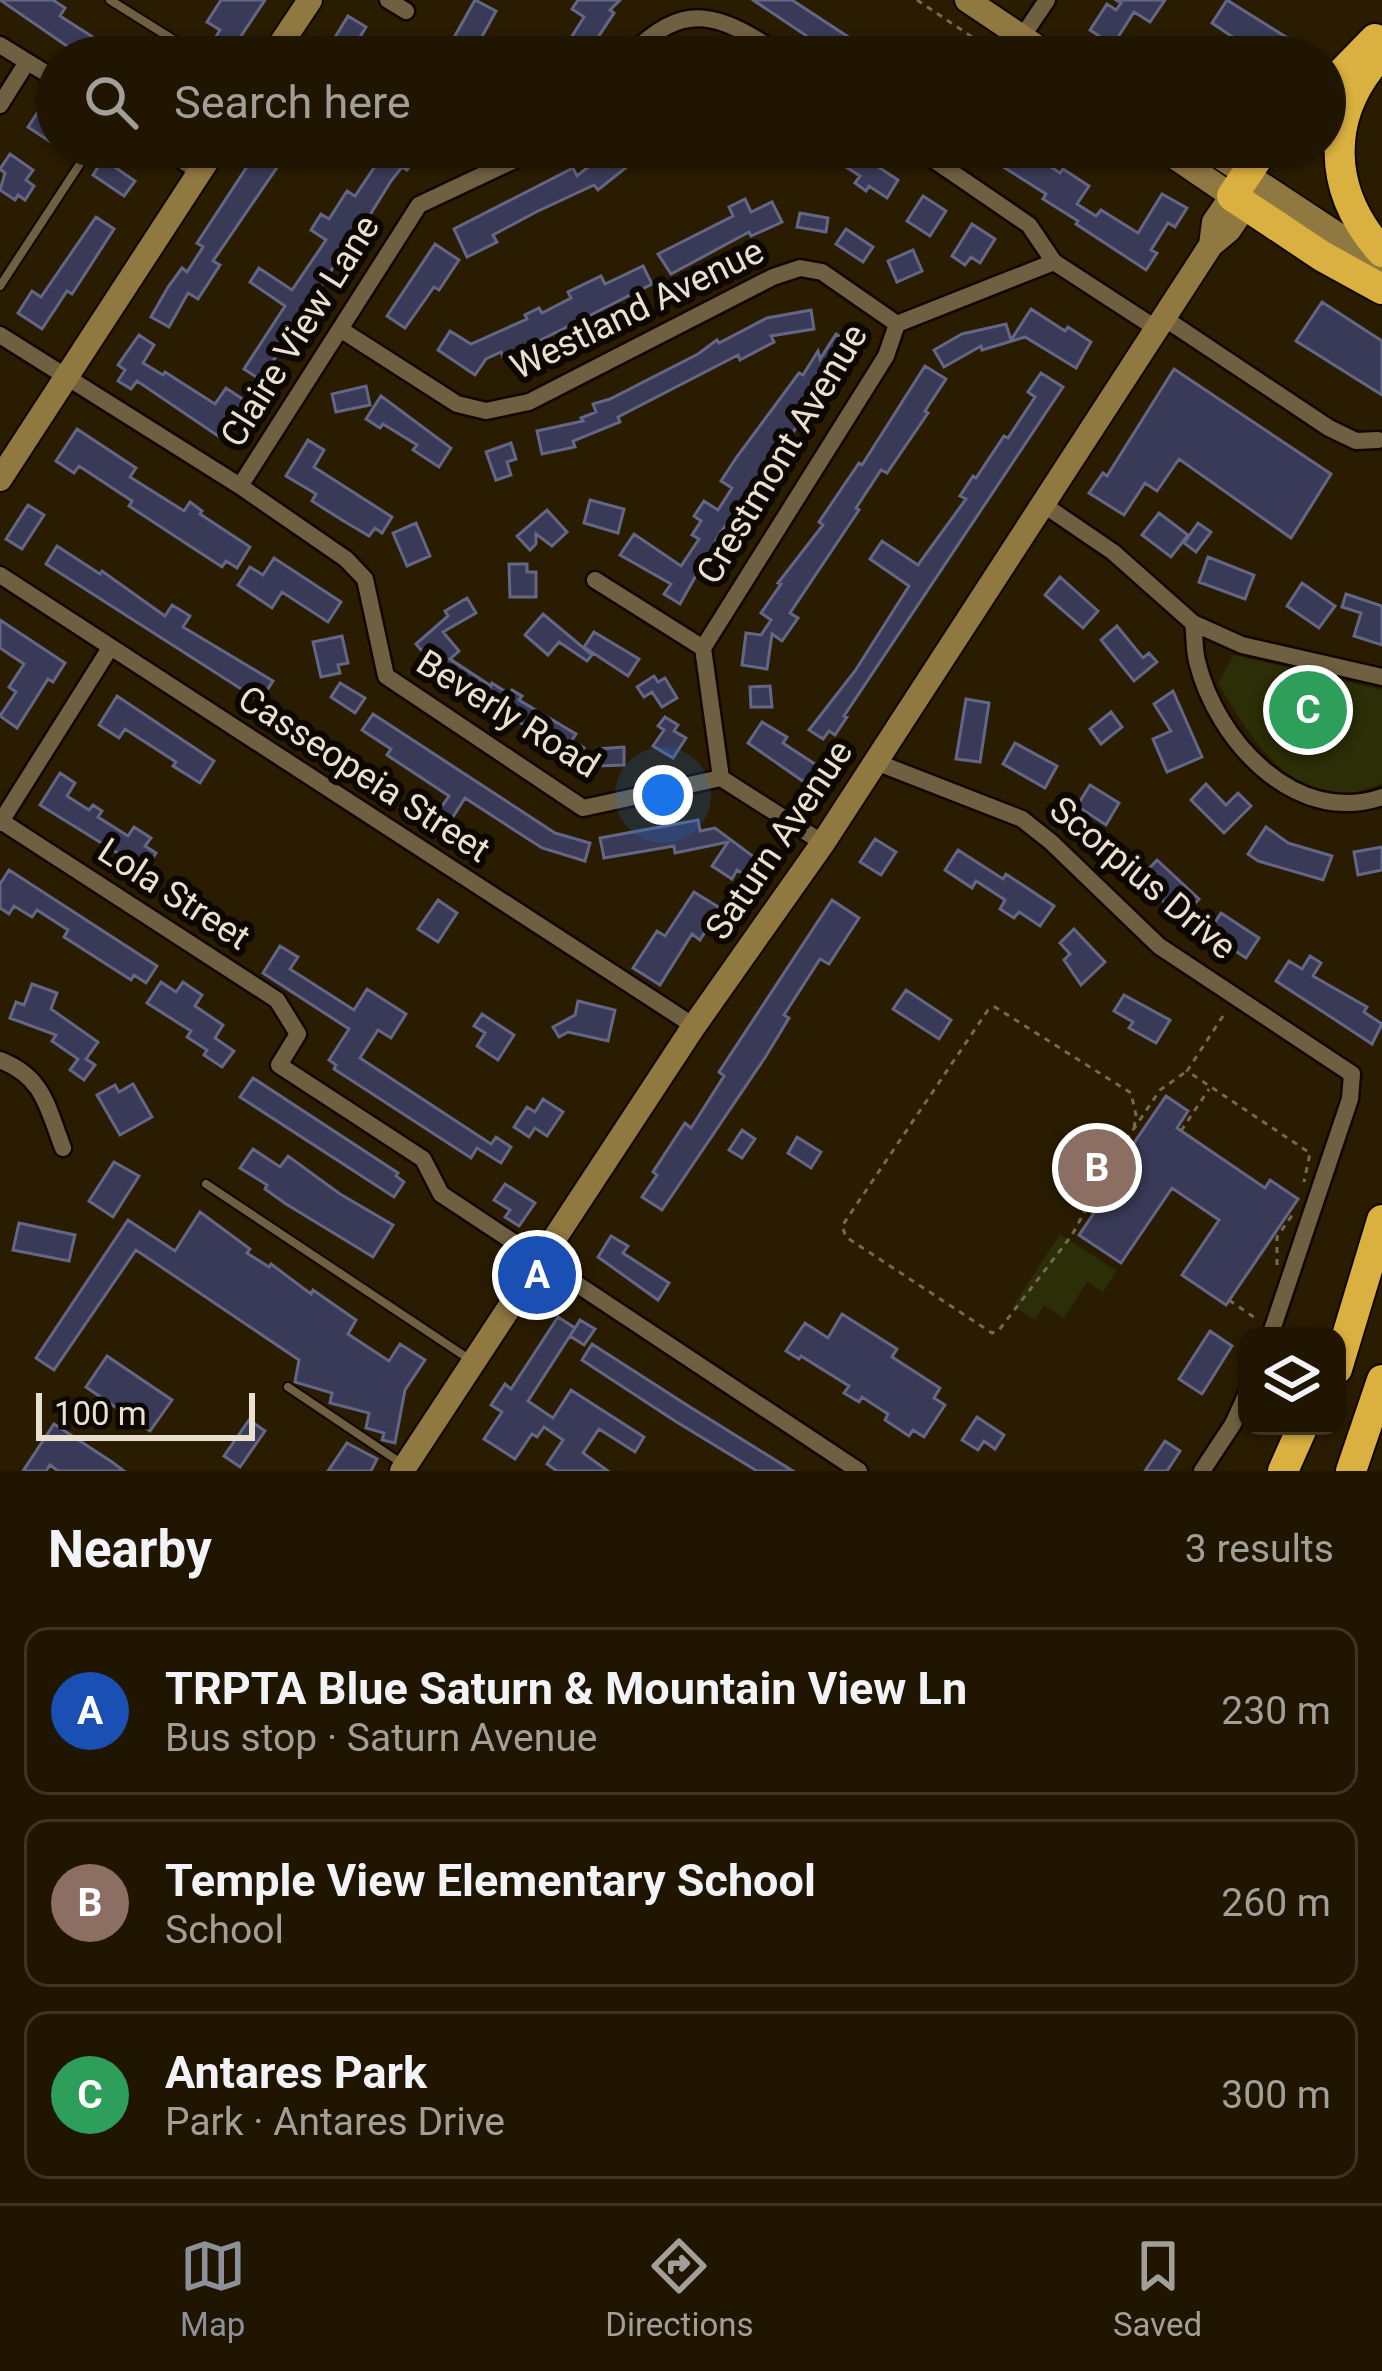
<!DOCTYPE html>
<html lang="en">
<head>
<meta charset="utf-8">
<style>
	:root { --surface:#201500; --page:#2d220f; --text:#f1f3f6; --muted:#a29f99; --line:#3d3422; --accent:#8c9099 }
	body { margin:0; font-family:Roboto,sans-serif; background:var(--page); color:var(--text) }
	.controls { position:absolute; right:36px; bottom:36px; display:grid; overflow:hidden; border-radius:24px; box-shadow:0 3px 9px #0004 }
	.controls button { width:108px; height:108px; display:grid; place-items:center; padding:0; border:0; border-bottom:3px solid var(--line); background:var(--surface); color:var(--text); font:60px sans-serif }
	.scale { position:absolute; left:36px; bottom:30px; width:219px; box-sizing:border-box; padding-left:12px; border:6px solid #e9e0cf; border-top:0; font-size:33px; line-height:42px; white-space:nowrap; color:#e9e0cf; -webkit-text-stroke:9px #0d0701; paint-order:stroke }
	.you { position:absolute; left:663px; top:795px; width:42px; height:42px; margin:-30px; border:9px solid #fff; border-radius:50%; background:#1a73e8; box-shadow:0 0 0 18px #1a73e833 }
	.badge { display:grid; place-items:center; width:78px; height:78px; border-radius:50%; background:var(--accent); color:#fff; font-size:39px; font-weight:700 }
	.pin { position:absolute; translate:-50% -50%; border:6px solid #fff; box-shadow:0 3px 12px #0006 }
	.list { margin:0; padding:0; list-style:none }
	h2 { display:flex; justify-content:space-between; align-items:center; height:156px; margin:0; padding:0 48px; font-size:51px }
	h2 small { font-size:39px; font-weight:400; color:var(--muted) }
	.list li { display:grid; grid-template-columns:78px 1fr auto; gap:36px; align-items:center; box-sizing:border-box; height:168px; margin:0 24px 24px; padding:0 24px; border:3px solid var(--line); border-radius:24px }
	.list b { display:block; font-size:45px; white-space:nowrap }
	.list p { margin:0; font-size:39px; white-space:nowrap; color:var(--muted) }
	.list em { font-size:39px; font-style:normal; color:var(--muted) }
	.icon { flex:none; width:66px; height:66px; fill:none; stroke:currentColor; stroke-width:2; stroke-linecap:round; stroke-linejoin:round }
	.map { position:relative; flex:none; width:1382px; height:1471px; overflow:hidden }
	.search { position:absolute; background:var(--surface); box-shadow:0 3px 9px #0004; left:36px; right:36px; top:36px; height:132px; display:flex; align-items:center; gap:30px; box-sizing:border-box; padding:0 42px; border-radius:66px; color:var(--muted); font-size:45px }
	.sheet { height:732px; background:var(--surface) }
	nav { display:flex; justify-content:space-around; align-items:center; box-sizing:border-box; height:168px; border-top:3px solid var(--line); background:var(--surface); font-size:33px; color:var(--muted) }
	nav a { display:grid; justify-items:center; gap:6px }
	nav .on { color:var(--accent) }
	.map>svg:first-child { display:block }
	.green { fill:#2b2e06 }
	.building { fill:#383a57; stroke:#636685; stroke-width:3 }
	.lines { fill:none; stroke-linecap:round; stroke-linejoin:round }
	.lane-casing { stroke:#120600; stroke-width:12 }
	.street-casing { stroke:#120600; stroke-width:21 }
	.secondary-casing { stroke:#120600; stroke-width:28 }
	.highway-casing { stroke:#120600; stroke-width:34 }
	.path { stroke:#756951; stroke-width:3; stroke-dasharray:6 6; stroke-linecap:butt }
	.lane { stroke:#706042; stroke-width:8 }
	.street { stroke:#706042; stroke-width:16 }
	.secondary { stroke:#907841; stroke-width:24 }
	.highway { stroke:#dab040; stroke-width:30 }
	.labels { text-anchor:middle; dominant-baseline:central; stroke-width:12; stroke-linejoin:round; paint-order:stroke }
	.street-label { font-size:36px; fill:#e9e0cf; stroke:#0d0701 }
</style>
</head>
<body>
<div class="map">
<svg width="1382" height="1471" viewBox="0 0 1382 1471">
	<rect width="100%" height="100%" fill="#2a1c00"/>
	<path class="green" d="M1234 655 1382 690V783C1302 823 1252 741 1218 683Z
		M1060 1234 1117 1271 1103 1292 1087 1282 1064 1318 1044 1306 1035 1320 1013 1306Z"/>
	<path class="building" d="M0 0H53L65 8 60 16 124 57H83Z
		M221 0H265L227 57H215L207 51 220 30 207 22Z
		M475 0 496 11 473 53 452 41Z
		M578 0H620L610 10 614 13 585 57H561L553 52 561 40 567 44 584 17 572 9Z
		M753 0H792L879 57H838Z
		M1116 0H1165L1150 22 1134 12 1113 45 1090 30 1107 4 1116 10 1121 3Z
		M1227 0 1294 42 1284 57H1234L1243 44 1212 23Z
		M348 16 366 27 348 57H323Z
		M667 43 721 49V57H666Z
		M38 112 57 124V146L28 127Z
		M260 147H291L213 261 220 265 198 299 188 293 169 327 151 317 168 287 182 268 187 272 203 247 197 243Z
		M388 147H422L407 170 402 167 391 181 355 239 349 235 332 261 336 263 261 380 244 369 285 306 250 282 259 268 292 290 326 240 311 230 321 214 329 219 347 191 355 196Z
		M613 147H645L638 158 598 190 594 185 536 212 493 235 497 242 467 257 454 229 573 168 577 176Z
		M815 147H848L898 180 887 198 869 186 866 191 855 183 860 176Z
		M988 147H1021L1060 173 1063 169 1089 186 1077 204 1096 216 1101 210 1138 233 1162 194 1187 208 1175 227 1168 223 1151 250 1157 253 1146 270 1076 224 1078 221 1043 199 1046 194 983 154Z
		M10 154 33 170 26 180 34 186 25 200 18 195 15 200 0 190 5 173 0 169Z
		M103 159 135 181 124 196 93 175Z
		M923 196 946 211 930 236 907 221Z
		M745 199 751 212 772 202 782 222 751 236 749 232 671 274 658 254 733 216 729 207Z
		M800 213 828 218 826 232 797 227Z
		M96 217 114 229 72 294 67 291 42 329 18 313 32 291 41 297Z
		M972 224 995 239 980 263 971 257 965 265 952 256Z
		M846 229 873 247 863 262 836 244Z
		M435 244 459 260 439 290 434 287 405 328 387 316Z
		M913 250 922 271 897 282 888 261Z
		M643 266 652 284 531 345 503 357 501 352 486 359 475 375 438 350 450 331 471 344 527 319 525 315 539 308 542 313 571 298 568 292 601 276 605 284Z
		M1322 302 1382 341V395L1296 341Z
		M1031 309 1065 331 1068 327 1091 342 1076 368 1025 337 982 350 981 346 944 367 934 350 962 334 1006 324 1011 340Z
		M811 310 814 329 771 336 774 342 740 360 738 355 618 417 620 422 573 441 575 447 542 454 537 431 583 421 581 418 596 412 593 404 610 399 698 354 717 340 719 343 767 318Z
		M836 334 851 344 769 469 720 533 680 604 664 594 671 584 620 555 634 534 681 566 699 539 692 535 701 521 694 516 704 501 718 510 732 488 721 481 736 458 799 373 803 375 818 351 820 359Z
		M139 335 154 345 143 363 163 375 165 372 215 404 226 388 244 400 230 421 235 424 224 440 137 381 131 389 118 381 125 370 118 365Z
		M925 366 946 379 925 411 928 413 887 473 881 470 856 508 859 510 790 613 798 618 782 641 772 634 767 669 742 665 746 633 761 635 771 620 761 613 781 584 778 583 823 525 819 522 859 463 862 465Z
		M1174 369 1331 474 1291 538 1179 459 1157 491 1145 483 1124 515 1089 493 1103 473 1107 476Z
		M1041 373 1063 387 844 716 847 717 835 735 829 731 823 739 809 730 855 671 909 586 870 559 882 541 918 565 966 499 960 496 973 476 976 478 1004 436 1008 438 1035 397 1028 392Z
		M366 386 370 405 336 412 332 394Z
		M381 396 451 448 439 467 413 450 417 445 383 424 380 428 366 419Z
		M77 429 136 468 130 477 184 511 190 502 202 511 200 514 250 547 237 568 226 561 222 567 193 548 129 506 132 501 79 466 74 473 56 461Z
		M308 440 324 450 314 467 392 517 382 533 375 528 369 536 342 520 312 501 316 494 286 476Z
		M511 443 516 459 507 462 511 475 496 480 486 452Z
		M590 500 624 509 618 533 584 523Z
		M28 505 44 515 22 549 6 539Z
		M547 510 567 532 552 546 536 534V544L530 550 517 536Z
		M1159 513 1188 535 1171 557 1142 535Z
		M416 523 430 556 407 566 393 533Z
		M1198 523 1211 532 1196 552 1184 543Z
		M57 546 100 574 102 571 165 616 172 605 190 616 183 627 273 681 260 701 46 564Z
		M1208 557 1254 575 1245 599 1199 582Z
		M274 558 341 602 328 622 282 592 272 608 238 585 250 567 263 575Z
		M509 564H527V572H536V597H510Z
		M1060 577 1098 611 1083 628 1045 595Z
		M1302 583 1335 606 1319 628 1287 606Z
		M1346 594 1382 606V645L1354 636 1361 613 1342 607Z
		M467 598 476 613 443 632 459 651 450 659 491 686 492 683 509 694 512 690 522 696 519 700 576 734 572 740 584 748 574 763 546 744 549 740 448 679 453 672 439 657 432 663 416 644 448 616 445 611Z
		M543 614 592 655 587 661 559 642 548 655 525 635Z
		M0 620 65 663 53 682 48 679 17 728 0 716 16 692 9 687 24 664 0 648Z
		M1117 626 1143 658 1149 653 1157 662 1134 681 1101 640Z
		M594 632 639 659 628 676 584 647Z
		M342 636 348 663 338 665 340 673 321 677 313 642Z
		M654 676 658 682 665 678 677 698 662 707 652 692 644 697 637 687Z
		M340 683 365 698 355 713 331 697Z
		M770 686 772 707H751L750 687Z
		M1173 691 1202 757 1167 772 1153 739 1171 731 1154 704Z
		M117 696 214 761 200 783 173 766 176 762 125 729 119 738 99 725Z
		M966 699 989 703 980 762 956 759Z
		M1111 712 1122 727 1101 744 1090 729Z
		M373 714 555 833 590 843 585 861 542 848 465 798 449 823 436 815 449 796 387 755 391 749 362 730Z
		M665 717 678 725 674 731 686 738 673 758 653 746 664 730 658 726Z
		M762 722 787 737 783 743 818 766 807 784 748 743Z
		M1015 743 1057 766 1045 788 1003 764Z
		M624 747V765L598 766 597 749Z
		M60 773 75 783 67 796 89 810 93 805 102 811 98 817 128 836 134 827 151 838 145 846 156 853 145 870 40 805Z
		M1206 784 1226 805 1238 793 1251 806 1224 833 1191 800Z
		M1090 785 1119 803 1106 825 1077 806Z
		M698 820 700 831 715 828 758 860 747 876 737 870 732 879 712 866 728 842 675 853 674 846 604 858 600 838Z
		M1266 827 1288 843 1332 856 1323 880 1258 861 1248 854Z
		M875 839 896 852 881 875 860 862Z
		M1382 847V870L1358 875 1354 852Z
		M958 850 1003 879 1006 874 1054 906 1040 926 1019 912 1014 918 1000 909 1005 900 976 881 972 888 945 870Z
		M1157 860 1199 899 1181 918 1139 879Z
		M9 870 157 966 146 983 134 975 131 980 64 937 68 930 37 910 32 917 14 906 9 914 0 908V884Z
		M694 892 720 908 700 940 692 934 660 985 633 968 657 931 665 936Z
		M438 900 457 913 438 942 418 929Z
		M832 900 859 918 829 964 820 959 784 1015 789 1018 766 1056 662 1210 642 1197 657 1175 653 1172 685 1123 691 1128 724 1076 719 1072Z
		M1221 913 1259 938 1246 958 1208 933Z
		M1074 929 1105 962 1081 985 1064 960 1070 954 1060 943Z
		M280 946 298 957 290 969 354 1010 367 989 406 1014 391 1038 378 1030 360 1058 491 1144 496 1137 511 1147 501 1163 477 1148 471 1158 334 1069 336 1065 329 1060 349 1029 263 973Z
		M1310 956 1321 963 1313 976 1367 1007 1364 1012 1382 1024 1372 1044 1276 981 1289 961 1302 969Z
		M161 982 176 992 183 982 202 995 195 1006 223 1025 215 1038 234 1051 222 1067 204 1055 207 1050 187 1037 191 1031 147 1003Z
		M32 984 57 993 51 1009 98 1042 86 1059 95 1065 84 1080 70 1070 78 1059 52 1041 56 1035 10 1018 16 1002 24 1005Z
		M906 990 951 1020 939 1039 893 1009Z
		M1124 995 1170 1020 1156 1043 1129 1028 1133 1022 1114 1011Z
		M578 1001 615 1010 608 1041 568 1032 559 1037 553 1027 575 1015Z
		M482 1014 514 1035 498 1060 477 1046 485 1033 474 1026Z
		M253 1078 398 1173 396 1176 404 1182 394 1197 240 1097Z
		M133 1084 152 1117 120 1135 97 1095 115 1085 119 1092Z
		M1166 1096 1188 1111 1177 1128 1265 1188 1270 1180 1298 1199 1226 1305 1182 1275 1219 1220 1172 1188 1121 1263 1079 1235 1122 1172 1117 1168Z
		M543 1099 563 1112 547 1136 535 1128 529 1137 514 1127 527 1107 535 1112Z
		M742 1130 755 1139 742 1158 729 1150Z
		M797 1137 821 1152 811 1168 788 1153Z
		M253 1149 280 1167 288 1156 340 1194 393 1225 373 1257 286 1204 265 1189 267 1185 240 1168Z
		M114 1162 139 1176 113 1217 89 1201Z
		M505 1184 535 1203 519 1226 505 1217 510 1210 494 1200Z
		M200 1212 250 1249 247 1253 269 1267 271 1264 311 1294 313 1290 356 1320 348 1334 389 1361 400 1344 425 1360 405 1390 395 1443 382 1440 384 1433 366 1428 369 1413 330 1403 332 1393 295 1382 299 1360 136 1250 54 1370 36 1358 128 1220 175 1251Z
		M19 1223 75 1235 69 1261 13 1250Z
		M611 1236 628 1246 623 1253 669 1283 658 1300 598 1257Z
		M842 1314 897 1349 892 1357 940 1388 934 1398 945 1405 924 1437 913 1430 909 1436 885 1420 888 1414 862 1397 859 1402 844 1393 849 1386 801 1356 799 1359 786 1351 805 1323 828 1338Z
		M558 1317 575 1328 528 1401 553 1418 571 1390 644 1437 635 1452 599 1429 583 1453 608 1471H557L547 1464 563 1440 544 1427 537 1437 532 1434 515 1459 484 1439 502 1412 491 1405 505 1384 511 1389Z
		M580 1320 595 1329 584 1345 570 1336Z
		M1210 1331 1232 1346 1202 1394 1179 1379Z
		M592 1344 690 1407 793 1471H757L675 1421 582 1360Z
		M107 1356 172 1400 150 1431 86 1387Z
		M977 1417 1004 1435 995 1449 984 1441 978 1450 962 1440Z
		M249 1420 265 1431 240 1467 224 1456Z
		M54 1424 112 1462 124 1471H58L50 1465 46 1471H23Z
		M1165 1441 1180 1451 1167 1471H1145Z
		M347 1443 377 1459 371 1471H328Z"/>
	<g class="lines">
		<g class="lane-casing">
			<path id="lane" d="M110 0 201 57
				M0 286 91 147
				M206 1184 472 1361
				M288 1387 404 1465"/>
		</g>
		<g class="street-casing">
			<path id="street" d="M388 0 406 11
				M1022 37 1047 0
				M0 45 57 80
				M628 57C684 0 717 11 784 57
				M0 105 27 62
				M162 147 201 173
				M915 147 1029 225 1054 262 1157 329
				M1164 318 1329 428 1356 441 1378 440
				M897 324 1054 262
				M340 329 457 404 486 411 529 402 773 277 800 268 822 272 897 324
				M0 335 240 486 346 559 365 579 386 676 583 808 721 778 823 843
				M240 486 419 205 542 147
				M1044 505 1113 552 1193 623
				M0 575 694 1026
				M595 580 703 648
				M1382 677 1242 645 1193 623C1195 636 1194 649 1197 661 1216 740 1295 827 1382 797
				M876 762 1022 819 1051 842 1159 946 1352 1074 1350 1099 1270 1336
				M721 778 703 648 886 356 897 324
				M1 821 277 1000 298 1034 279 1065 423 1159 441 1194 859 1471
				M0 823 110 648
				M0 1060C44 1077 47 1107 63 1148
				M1202 1471 1233 1424 1247 1393"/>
		</g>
		<g class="secondary-casing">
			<path id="secondary" d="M967 0 1052 57
				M272 57 310 0
				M1160 147 1232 196 1214 222 1211 245
				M1205 147 1382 264
				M0 479 216 147
				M402 1471 694 1026 823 843 1211 245 1229 230 1260 184"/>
		</g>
		<g class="highway-casing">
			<path id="highway" d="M1382 53C1324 115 1327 191 1382 252
				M1325 90 1375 39
				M1265 147 1232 196 1322 256 1382 289
				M1337 1369 1382 1220
				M1283 1471 1303 1426
				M1351 1471 1382 1380"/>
		</g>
		<path class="path" d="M917 0 1002 57
			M1223 1016 1187 1071 1310 1153 1304 1182
			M1134 1128 1136 1115 1131 1093 995 1007 988 1010 842 1226 846 1237 992 1333 999 1330 1072 1235 1112 1161 1160 1090 1187 1071
			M1181 1131 1209 1089
			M1277 1265V1237L1293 1214
			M1229 1300 1258 1320"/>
		<use href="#lane" class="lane"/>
		<use href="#street" class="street"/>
		<use href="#secondary" class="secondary"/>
		<use href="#highway" class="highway"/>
	</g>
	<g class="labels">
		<g class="street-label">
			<text transform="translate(637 309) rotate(-26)">Westland Avenue</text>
			<text transform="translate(300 331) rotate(-58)">Claire View Lane</text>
			<text transform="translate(782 454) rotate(-59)">Crestmont Avenue</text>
			<text transform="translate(508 714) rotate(32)">Beverly Road</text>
			<text transform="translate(364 774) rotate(33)">Casseopeia Street</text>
			<text transform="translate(779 840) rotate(-56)">Saturn Avenue</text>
			<text transform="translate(1143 878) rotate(40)">Scorpius Drive</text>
			<text transform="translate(174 894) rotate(33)">Lola Street</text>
		</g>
	</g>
</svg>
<div class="controls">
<button><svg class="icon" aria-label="layers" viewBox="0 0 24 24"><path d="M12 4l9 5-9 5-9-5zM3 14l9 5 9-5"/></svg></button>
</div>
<div class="scale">100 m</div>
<div class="you"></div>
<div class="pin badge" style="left:537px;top:1275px;background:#1a4fb4">A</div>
<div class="pin badge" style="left:1097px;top:1168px;background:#8d6e63">B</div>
<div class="pin badge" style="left:1308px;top:710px;background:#2e9e5b">C</div>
<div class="search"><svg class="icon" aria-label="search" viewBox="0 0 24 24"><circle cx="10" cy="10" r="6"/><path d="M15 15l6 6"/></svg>Search here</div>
</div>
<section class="sheet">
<h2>Nearby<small>3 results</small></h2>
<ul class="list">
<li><span class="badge" style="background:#1a4fb4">A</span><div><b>TRPTA Blue Saturn &amp; Mountain View Ln</b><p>Bus stop · Saturn Avenue</p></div><em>230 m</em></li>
<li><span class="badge" style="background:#8d6e63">B</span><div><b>Temple View Elementary School</b><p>School</p></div><em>260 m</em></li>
<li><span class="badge" style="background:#2e9e5b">C</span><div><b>Antares Park</b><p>Park · Antares Drive</p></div><em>300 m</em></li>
</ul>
</section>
<nav>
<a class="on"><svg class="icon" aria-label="map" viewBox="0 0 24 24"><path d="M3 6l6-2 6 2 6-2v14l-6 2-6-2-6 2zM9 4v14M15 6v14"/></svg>Map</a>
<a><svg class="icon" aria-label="directions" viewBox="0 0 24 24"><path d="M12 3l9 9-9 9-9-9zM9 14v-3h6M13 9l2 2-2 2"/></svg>Directions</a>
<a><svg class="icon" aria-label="saved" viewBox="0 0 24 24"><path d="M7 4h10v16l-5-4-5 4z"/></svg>Saved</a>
</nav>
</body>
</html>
